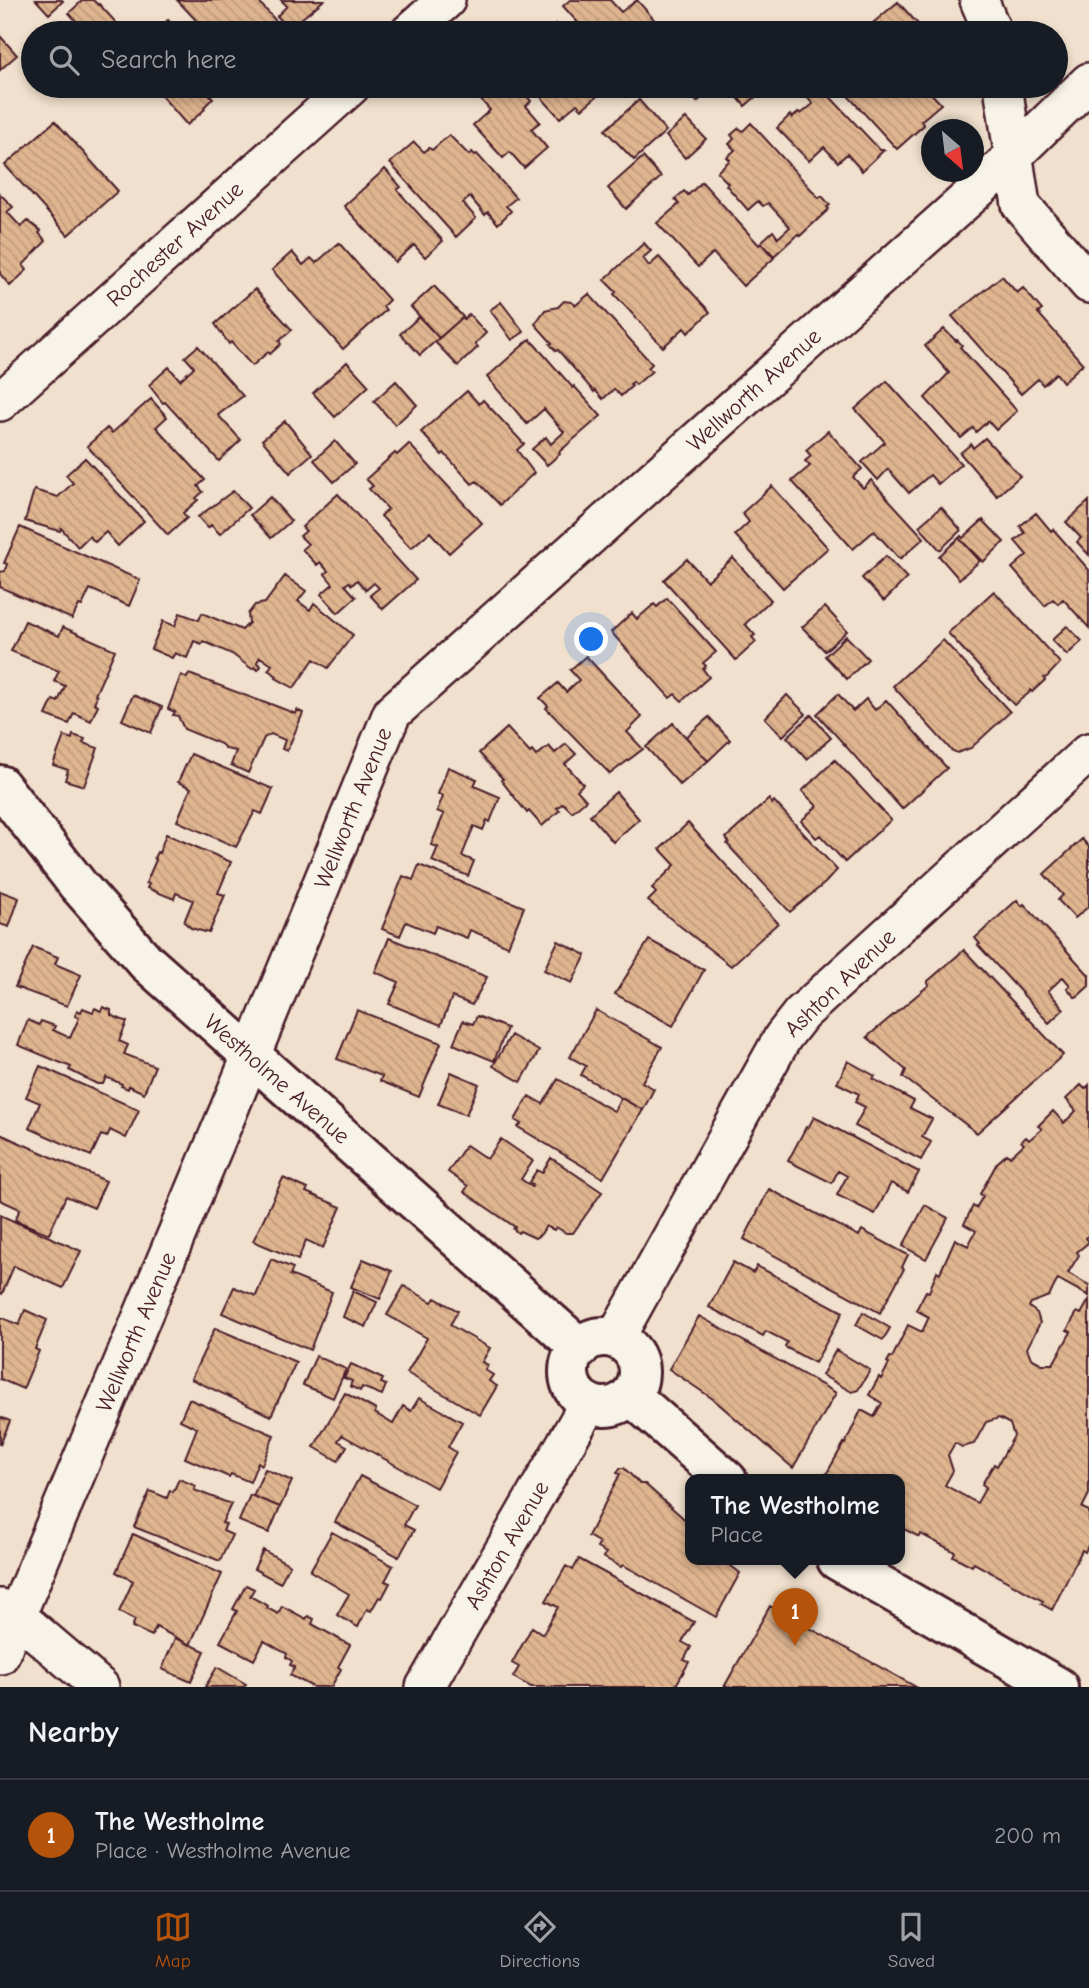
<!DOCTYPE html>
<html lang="en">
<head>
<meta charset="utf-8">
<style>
	:root { --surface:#171b24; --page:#242831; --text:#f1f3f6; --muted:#9ea1a6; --line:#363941; --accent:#b45309 }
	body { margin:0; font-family:"Comic Neue",sans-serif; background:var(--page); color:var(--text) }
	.compass { position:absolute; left:921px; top:119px; width:63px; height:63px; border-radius:50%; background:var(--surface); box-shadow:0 4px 10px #0003; rotate:152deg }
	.you { position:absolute; left:592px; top:640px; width:24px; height:24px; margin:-18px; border:5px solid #fff; border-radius:50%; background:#1a73e8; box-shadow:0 0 0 10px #1a73e833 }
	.badge { display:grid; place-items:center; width:46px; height:46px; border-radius:50%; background:var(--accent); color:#fff; font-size:23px; font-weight:700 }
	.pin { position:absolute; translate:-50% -58px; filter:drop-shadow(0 2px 4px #0008) }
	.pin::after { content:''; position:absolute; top:37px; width:24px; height:21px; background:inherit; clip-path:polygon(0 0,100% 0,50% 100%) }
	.popup { position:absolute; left:685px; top:1474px; width:220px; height:91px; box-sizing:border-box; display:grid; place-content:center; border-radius:14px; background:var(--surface); filter:drop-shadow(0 2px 5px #0005); font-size:23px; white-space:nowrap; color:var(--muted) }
	.popup b { font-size:26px; color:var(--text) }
	.popup::after { content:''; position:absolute; left:50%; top:100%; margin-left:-14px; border:14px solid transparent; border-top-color:var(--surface) }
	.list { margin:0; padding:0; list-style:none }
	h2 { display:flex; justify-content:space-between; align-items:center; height:91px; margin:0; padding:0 28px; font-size:30px }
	h2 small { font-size:23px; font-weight:400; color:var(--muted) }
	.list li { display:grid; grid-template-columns:46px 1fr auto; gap:21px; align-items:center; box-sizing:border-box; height:112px; padding:0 28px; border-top:2px solid var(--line) }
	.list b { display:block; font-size:26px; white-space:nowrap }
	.list p { margin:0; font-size:23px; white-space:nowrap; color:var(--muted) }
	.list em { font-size:23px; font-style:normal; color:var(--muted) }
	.icon { flex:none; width:38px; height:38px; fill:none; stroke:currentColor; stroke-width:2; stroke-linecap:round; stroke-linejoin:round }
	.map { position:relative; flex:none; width:1089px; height:1687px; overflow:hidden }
	.search { position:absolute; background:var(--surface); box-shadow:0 4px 10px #0003; left:21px; right:21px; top:21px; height:77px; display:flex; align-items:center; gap:18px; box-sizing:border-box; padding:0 24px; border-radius:38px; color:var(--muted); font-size:26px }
	.sheet { height:203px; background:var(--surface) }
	nav { display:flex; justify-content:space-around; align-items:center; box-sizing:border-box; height:98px; border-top:2px solid var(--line); background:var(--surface); font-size:19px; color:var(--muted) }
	nav a { display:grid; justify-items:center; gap:4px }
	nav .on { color:var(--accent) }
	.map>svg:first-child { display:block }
	.building { fill:url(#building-back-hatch); stroke:#4a1f2b; stroke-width:2; fill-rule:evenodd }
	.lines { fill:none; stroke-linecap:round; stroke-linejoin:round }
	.street-casing { stroke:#4a1f2b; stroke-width:42 }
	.secondary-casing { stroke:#4a1f2b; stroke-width:44 }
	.street { stroke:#f7f3e8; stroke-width:37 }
	.secondary { stroke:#f7f3e8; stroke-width:38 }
	.labels { text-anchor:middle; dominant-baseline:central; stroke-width:7; stroke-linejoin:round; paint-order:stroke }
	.street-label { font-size:23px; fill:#4a1f2b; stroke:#f7f3e8 }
</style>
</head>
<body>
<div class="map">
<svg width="1089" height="1687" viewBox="0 0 1089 1687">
	<defs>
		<pattern id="building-back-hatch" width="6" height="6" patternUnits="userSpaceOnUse" patternTransform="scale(1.75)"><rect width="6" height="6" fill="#dfb58f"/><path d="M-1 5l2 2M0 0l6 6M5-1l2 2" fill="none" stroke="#c19b7c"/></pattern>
	</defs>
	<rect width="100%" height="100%" fill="#f0e0cd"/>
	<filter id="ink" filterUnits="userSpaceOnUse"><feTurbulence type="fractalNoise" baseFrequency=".0143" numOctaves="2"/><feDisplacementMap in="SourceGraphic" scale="14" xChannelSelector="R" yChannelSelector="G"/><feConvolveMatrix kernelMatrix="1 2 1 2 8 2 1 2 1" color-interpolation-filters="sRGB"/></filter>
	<g filter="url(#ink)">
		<path class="building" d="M36 0H62L63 1 49 14Z
			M83 0H93L98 5 99 4 121 28 114 33H87L69 13Z
			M177 0H257L286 32 208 33Z
			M281 0H324L289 29 277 16 287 6Z
			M570 0H610L621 12 637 0 666 33H587L563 6Z
			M898 2 926 33H849L858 30 861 33Z
			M168 20 179 32 183 29 187 33H154Z
			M556 24 564 33H546Z
			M0 36 17 55 0 70Z
			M153 86H221L210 96 213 98 204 107 205 109 187 125Z
			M474 86H517L531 101 526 106 540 122 531 129 547 148 524 168 510 152 503 158 473 125 490 110 471 89Z
			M531 86H609L582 109 577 104 560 118Z
			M683 86H715L697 102Z
			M728 86H764L766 88 745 106Z
			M817 86H820L880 150H884L862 171 847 154 838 162 824 147 809 161 777 128 790 115 792 118 799 112 801 114 813 104 806 96Z
			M839 86H928V90L941 104 921 121 924 125 897 149Z
			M639 100 666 131 634 160 605 130Z
			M686 118 706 139 685 158 666 136Z
			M55 121 118 191 68 235 5 165Z
			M751 123 819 198 822 196 830 205 827 207 829 209 800 236 798 234 774 256 761 242 773 231 778 238 790 227 768 203 763 206 758 201 748 210 726 185 728 183 717 172 730 160 727 157 735 150 729 144 734 139 731 135 739 128 743 131Z
			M449 135 469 155 472 152 475 155 477 154 516 198 506 206 511 211 498 224 488 212 485 215 470 197 463 203 476 218 456 237 390 163 414 142 424 152 429 148 432 150Z
			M643 157 661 177 626 209 608 188Z
			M385 169 401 187 397 190 443 241 425 257 414 245 395 262 344 206Z
			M702 182 759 245 761 243 774 258 743 286 713 253 698 267 657 223 679 204 675 199 684 191 688 195Z
			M0 194 13 207 7 212 21 227 28 221 41 231 39 233 46 241 23 265 27 270 10 286 0 274Z
			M339 243 389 300 383 306 386 310 343 349 272 270 292 252 303 265 311 258 316 263Z
			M644 243 651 251 643 258 649 266 659 257 710 312 688 333 684 328 663 347 614 294 616 292 604 280Z
			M1002 276 1017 293 1023 288 1042 310 1038 313 1083 364 1063 382 1056 373 1043 385 1038 379 1021 394 952 316Z
			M434 286 463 317 439 338 411 307Z
			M255 289 292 330 279 341 281 344 270 354 268 352 252 366 231 342 229 344 215 324Z
			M589 294 652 364 648 368 652 371 636 385 633 382 630 384 632 386 621 396 614 389 603 399 595 390 594 392 558 350 556 351 550 344 552 343 535 324 545 310 558 307 564 301 571 302 576 305Z
			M501 302 524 332 512 340 490 310Z
			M469 314 486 333 475 344 478 347 458 366 435 342 463 317 464 319Z
			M419 317 439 338 420 355 400 334Z
			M944 329 956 341 957 340 962 345 960 347 1017 411 996 430 988 421 976 432 973 428 961 438 925 398 949 373 925 346Z
			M530 339 573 388 574 386 601 416 559 452 560 454 547 465 532 449 546 437 551 444 564 432 544 409 527 424 487 377Z
			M198 346 243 396 218 415 241 440 219 461 165 402 163 403 149 385 169 367 180 380 194 367 185 357Z
			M347 362 369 386 335 417 313 393Z
			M396 381 417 405 395 425 374 401Z
			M887 381 961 464 938 484 930 475 909 493 888 469 878 480 862 462 885 442 855 409Z
			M467 391 479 404 483 400 524 444 517 450 534 473 500 505 477 481 472 484 444 453 442 455 421 432Z
			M151 399 167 417 156 427 205 480 198 486 203 492 196 498 198 500 183 513 187 518 168 535 87 446 107 428 112 433Z
			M285 421 312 454 290 473 262 440Z
			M828 431 862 469 853 477 863 488 871 480 924 538 900 559 874 531 853 549 792 481 810 466 805 461 811 456 806 450Z
			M985 438 1020 476 997 496 960 453 971 444 973 448Z
			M335 441 355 464 334 482 314 460Z
			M409 444 482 523 449 553 430 532 411 548 381 516 388 509 369 489 373 486 366 479 395 453 397 455Z
			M85 458 144 521 118 546 106 532 95 542 89 536 78 547 61 528 60 531 25 521 34 490 58 497 73 483 66 475Z
			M772 486 828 548 783 588 735 535 749 522 742 513Z
			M233 491 249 508 220 534 211 525 208 528 198 517Z
			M338 494 416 580 383 609 370 595 379 588 374 583 366 590 357 580 352 585 349 582 345 585 356 597 338 613 321 594 333 584 325 574 328 571 320 562 317 565 302 549 308 544 300 536 306 531 302 527Z
			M270 497 291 521 271 538 250 515Z
			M1089 501V555L1077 542 1081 538 1066 522Z
			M941 507 961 530 940 550 919 526Z
			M1036 513 1051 531 1053 529 1089 570V628L1063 599 1058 604 1053 599 1045 606 1012 568 1027 555 1015 541 1025 533 1020 526Z
			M983 520 1004 542 983 562 959 538 961 536 963 538Z
			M20 527 140 580 129 606 90 589 82 606 79 605 72 619 0 587V572L5 571 7 564 4 563Z
			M959 538 980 561 959 579 939 556Z
			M886 556 907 578 884 601 862 578Z
			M733 558 771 600 745 624 755 635 752 637 756 642 736 660 664 580 687 559 707 581Z
			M285 576 306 591 298 601 310 610 314 603 353 635 328 668 314 659 294 688 276 678 277 676 268 670 272 665 260 657 257 662 261 666 258 670 254 667 252 669 232 654 203 641 202 644 194 641 187 658 175 653 172 658 151 649 163 621 175 626 180 613 199 620 202 613 242 630 249 623 248 614 255 605 265 603Z
			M994 591 1060 663 1047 677 1044 678 1045 680 1032 692 1030 690 1029 693 1014 705 948 633Z
			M667 598 716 652 703 663 706 666 703 669 709 677 682 701 675 694 670 698 611 632 632 613 637 619 654 604 657 607Z
			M825 607 847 631 825 651 802 627Z
			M25 621 59 636 63 627 115 650 95 695 97 696 94 703 98 705 91 721 74 713 69 724 46 715 53 700 58 702 65 686 54 681 59 671 11 651Z
			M1067 626 1082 641 1067 655 1052 640Z
			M846 636 868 659 847 679 825 656Z
			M943 640 1010 712 971 748 957 753 951 750 893 686Z
			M586 656 642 717 627 732 643 749 610 774 546 708 548 706 540 698 558 683 566 692 579 680 570 670Z
			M189 674 268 704V703L296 714 297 710 303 713 287 751 282 749 285 740 271 734 264 738 248 773 231 765 236 751 226 749 221 744 184 729 178 716 173 715 175 712 168 709 181 675 187 678Z
			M838 694 853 711 866 699 875 710 886 700 947 768 902 809 817 714Z
			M133 695 162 707 151 733 122 720Z
			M787 695 806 714 783 736 765 718Z
			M811 715 831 738 807 759 787 737Z
			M709 717 730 740 708 761 686 737Z
			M673 723 708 761 680 785 646 747Z
			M507 728 530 753 532 751 536 756 549 746 555 753 566 744 576 754 565 764 583 784 577 790 586 800 572 812 563 803 557 808 560 810 542 826 529 811 527 813 501 780 503 779 479 753Z
			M73 735 85 739 83 743 98 748 84 786 65 780 68 770 53 765 64 736 72 739Z
			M191 754 273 789 262 814 255 811 236 847 177 821 191 788 178 782Z
			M835 760 891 820 845 862 820 835 816 838 801 821 817 806 802 791Z
			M448 767 477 779 474 786 500 797 490 822 487 820 483 830 474 826 462 856 474 861 468 876 432 861 438 847 431 845 444 814 437 811 443 796 438 794Z
			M616 792 639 819 613 842 590 815Z
			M769 799 772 804 774 801 837 870 825 883 790 912 727 844 729 842 726 838Z
			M688 823 778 923 731 966 648 901 656 893 652 888 675 865 660 849Z
			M166 834 231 862 218 893 225 895 209 933 191 928 184 922 193 900 176 893 174 899 147 888 149 884 146 883 156 860 154 858 157 852 159 853Z
			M1082 839 1089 847V906L1075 918 1058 900 1063 895 1044 874Z
			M419 865 524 907 508 946 470 930 467 938 436 926 433 933 406 922 400 936 382 929 403 876 413 880Z
			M0 891 19 898 9 927 0 924Z
			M1017 900 1022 906 1024 904 1089 975V986L1078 996 1075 997 1067 988 1070 985 1063 977 1048 991 1064 1009 1049 1023 978 945 980 944 975 938Z
			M389 938 487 977 472 1005 452 997 441 1025 389 1004 399 982 375 972Z
			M649 940 704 970 673 1026 615 994Z
			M558 941 586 955 572 983 544 970Z
			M33 947 58 957 55 964 81 975 67 1006 15 987Z
			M964 950 1063 1055 977 1133 903 1077 906 1070 867 1037 929 985 927 982Z
			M103 1007 111 1010V1015L127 1022 119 1041 128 1045 124 1054 155 1066 144 1093 129 1086 128 1089 121 1086 122 1084 106 1077 103 1084H97L69 1070 71 1067 18 1045 28 1020 39 1025 41 1021 55 1026 53 1030 70 1038 79 1018 75 1016 77 1010 81 1012 83 1008 93 1012 95 1008 101 1011Z
			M357 1010 441 1043 419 1097 380 1081 382 1076 337 1059Z
			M596 1010 662 1047 642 1082 654 1089 643 1110 581 1075 586 1066 570 1057Z
			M477 1016 507 1028 494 1061 453 1044 463 1021 473 1024Z
			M511 1035 539 1051 521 1082 493 1066Z
			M848 1061 875 1076 873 1079 914 1101 910 1108 932 1119 922 1137 931 1142 921 1160 855 1126 865 1107 855 1102 859 1094 837 1083Z
			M40 1066 139 1110 126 1138 110 1130 107 1137 101 1135 91 1156 29 1128 40 1103 26 1097Z
			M451 1072 479 1084 466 1115 438 1104Z
			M558 1079 614 1111 621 1098 643 1110 603 1178 518 1127 521 1124 515 1120 529 1096 543 1104Z
			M1081 1085 1085 1089 1089 1085V1235L1086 1238 1089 1242 1077 1252 1079 1255 1068 1273 1089 1285V1296L1058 1279 1049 1296 1031 1303 1029 1307 1037 1313 1040 1323 1027 1348 1031 1358 1042 1364H1053L1071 1332 1067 1330 1077 1312 1081 1314 1089 1300V1494L1082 1508 1089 1511V1544L1085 1552 1082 1550 1052 1610 1041 1604 1043 1601 974 1563 972 1566 953 1556 955 1552 921 1534 919 1537 900 1527 902 1524 900 1522V1480H823L844 1443 845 1444 861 1410 874 1417 882 1403 869 1395 879 1377 881 1379 889 1364 887 1362 890 1357 892 1358 908 1325 922 1332 929 1317 916 1310 926 1291 929 1292 937 1271 940 1273 955 1239 968 1246 976 1231 964 1224 973 1206 976 1208 983 1196 980 1194 997 1163 1007 1154 1010 1157 1024 1144 1021 1141 1026 1137 1029 1140 1042 1129 1038 1126 1053 1111 1064 1123 1076 1111 1066 1099ZM999 1418 1010 1424 1014 1436 997 1466 994 1464 982 1484 986 1487 977 1503 945 1485 953 1471 948 1455 955 1443 962 1447 974 1444 986 1422Z
			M814 1117 919 1172 908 1192 891 1183 875 1214 837 1195 847 1176 838 1171 832 1183 788 1161 806 1127 808 1128Z
			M0 1134 106 1181 94 1208 66 1196 49 1234 15 1220 20 1209 0 1200Z
			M501 1139 533 1161 521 1179 532 1187 533 1185 529 1182 537 1170 542 1173 551 1158 602 1192 573 1233H566L556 1227 554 1230 546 1226 541 1234 535 1238 520 1231 518 1233 513 1229 515 1227 464 1192 468 1186 448 1172 466 1145 487 1159Z
			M283 1178 308 1189 306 1192 341 1207 323 1248 306 1240 298 1260 253 1241Z
			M769 1189 859 1236 862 1230 908 1255 902 1267 904 1269 880 1313 744 1239Z
			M925 1205 948 1218 926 1259 903 1246Z
			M0 1215 81 1251 63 1288 14 1266 2 1294 0 1293Z
			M271 1259 293 1268 290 1275 332 1292 310 1350 222 1313 234 1287 256 1296Z
			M363 1259 392 1271 380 1299 351 1287Z
			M733 1262 753 1273 757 1266 843 1312 815 1363 785 1347 787 1342 766 1331 763 1336 709 1307Z
			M404 1286 432 1302 435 1298 458 1311 450 1325 490 1348 482 1362 488 1365 485 1370 493 1375 489 1381 497 1386 480 1415 407 1373 427 1338 387 1315Z
			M353 1291 377 1302 366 1327 343 1317Z
			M25 1310 47 1320 35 1349 39 1351 23 1389 0 1379V1317L19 1325Z
			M863 1312 890 1328 883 1340 856 1325Z
			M699 1316 836 1393 793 1468 713 1399 669 1369Z
			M215 1328 296 1362 271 1416 191 1379Z
			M836 1350 870 1370 858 1390 852 1392 822 1375Z
			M316 1356 346 1369 333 1398 303 1385Z
			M351 1364 383 1379 381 1383 386 1385 382 1395 362 1387 360 1391 350 1386 352 1381 344 1378Z
			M345 1393 376 1410 375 1413 393 1424 403 1406 411 1411 419 1398 462 1422 448 1447 456 1452 436 1488 342 1435 338 1441 347 1446 338 1461 314 1447Z
			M189 1399 274 1435 262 1465 258 1462 250 1482 231 1474 229 1477 185 1458 197 1428 180 1420Z
			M0 1417 10 1421 0 1445Z
			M620 1468H624L640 1484H645L690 1524V1560L732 1562 730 1565 740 1573 716 1617 623 1565 621 1567 603 1557 606 1553 597 1548 600 1543 588 1536 620 1474 617 1473Z
			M265 1469 292 1481 280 1507 253 1496Z
			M360 1476 415 1505 404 1525 414 1530 399 1557 335 1522Z
			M179 1479 196 1486 194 1490 231 1504 222 1523 226 1524 223 1531 232 1535 220 1561 134 1527 150 1491 167 1498 170 1490 173 1492Z
			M250 1495 280 1507 269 1533 239 1521Z
			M332 1532 393 1566 385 1581 390 1583 382 1598 379 1597 371 1611 367 1609 358 1627 337 1615 349 1594 310 1571Z
			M133 1534 222 1574 190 1645 156 1627 152 1636 132 1627 135 1620 119 1612 133 1581 116 1572Z
			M263 1550 290 1565 280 1583 254 1569Z
			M579 1559 694 1622 682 1642 691 1647 684 1660 689 1662 675 1687H531L513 1677 519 1667 512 1663 532 1627 543 1634 558 1607 546 1601 566 1566 573 1570Z
			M246 1585 254 1589 250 1596 268 1606 267 1608 278 1614 282 1606 306 1619 308 1616 314 1619 312 1624 350 1645 338 1667 341 1669 331 1687H313L290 1675 295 1667 290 1665 292 1661 286 1657 287 1654 264 1641 254 1660 220 1642 237 1611 233 1609Z
			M770 1606 916 1687H724Z
			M175 1638 205 1651 191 1682 162 1669Z
			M217 1667 246 1684 244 1687H205Z"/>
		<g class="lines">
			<g class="street-casing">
				<path id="street" d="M979 0 993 33
					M409 33 446 0
					M1003 86 1021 205 1089 284
					M0 402 351 86
					M615 1339 783 1037 801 1014 1089 752
					M0 1608 18 1617 100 1687
					M0 1655 228 1112 392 713 983 185 1089 82
					M425 1687 589 1403"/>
			</g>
			<g class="secondary-casing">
				<path id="secondary" d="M0 785 78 885 146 962 580 1348
					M569 1372a35 35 0 1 1 70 0a35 35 0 1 1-70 0Z
					M630 1395 727 1480
					M837 1560 1058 1687"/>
			</g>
			<use href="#street" class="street"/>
			<use href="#secondary" class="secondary"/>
		</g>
	</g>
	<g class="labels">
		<g class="street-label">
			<text transform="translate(175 244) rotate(-42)">Rochester Avenue</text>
			<text transform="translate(754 390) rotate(-42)">Wellworth Avenue</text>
			<text transform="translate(353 808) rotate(-68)">Wellworth Avenue</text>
			<text transform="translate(840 983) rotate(-44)">Ashton Avenue</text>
			<text transform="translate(277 1079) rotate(41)">Westholme Avenue</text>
			<text transform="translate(136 1332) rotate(-67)">Wellworth Avenue</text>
			<text transform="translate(507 1545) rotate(-60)">Ashton Avenue</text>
		</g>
	</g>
</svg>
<svg class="compass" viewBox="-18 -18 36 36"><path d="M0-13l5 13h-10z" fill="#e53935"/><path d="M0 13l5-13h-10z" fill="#9ea1a6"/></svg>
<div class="you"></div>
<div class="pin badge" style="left:795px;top:1646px">1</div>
<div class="popup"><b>The Westholme</b>Place</div>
<div class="search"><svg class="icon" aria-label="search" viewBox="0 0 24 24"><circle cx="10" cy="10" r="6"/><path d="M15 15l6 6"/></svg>Search here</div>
</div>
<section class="sheet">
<h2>Nearby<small></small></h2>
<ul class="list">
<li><span class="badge">1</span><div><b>The Westholme</b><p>Place · Westholme Avenue</p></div><em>200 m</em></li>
</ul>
</section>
<nav>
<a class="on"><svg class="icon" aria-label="map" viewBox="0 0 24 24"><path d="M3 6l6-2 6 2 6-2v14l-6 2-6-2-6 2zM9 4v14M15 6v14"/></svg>Map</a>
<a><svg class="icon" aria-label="directions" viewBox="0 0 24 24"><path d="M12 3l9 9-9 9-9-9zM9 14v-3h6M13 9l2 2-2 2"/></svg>Directions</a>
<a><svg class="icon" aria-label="saved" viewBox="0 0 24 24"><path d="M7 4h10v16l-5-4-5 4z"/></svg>Saved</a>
</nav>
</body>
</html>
